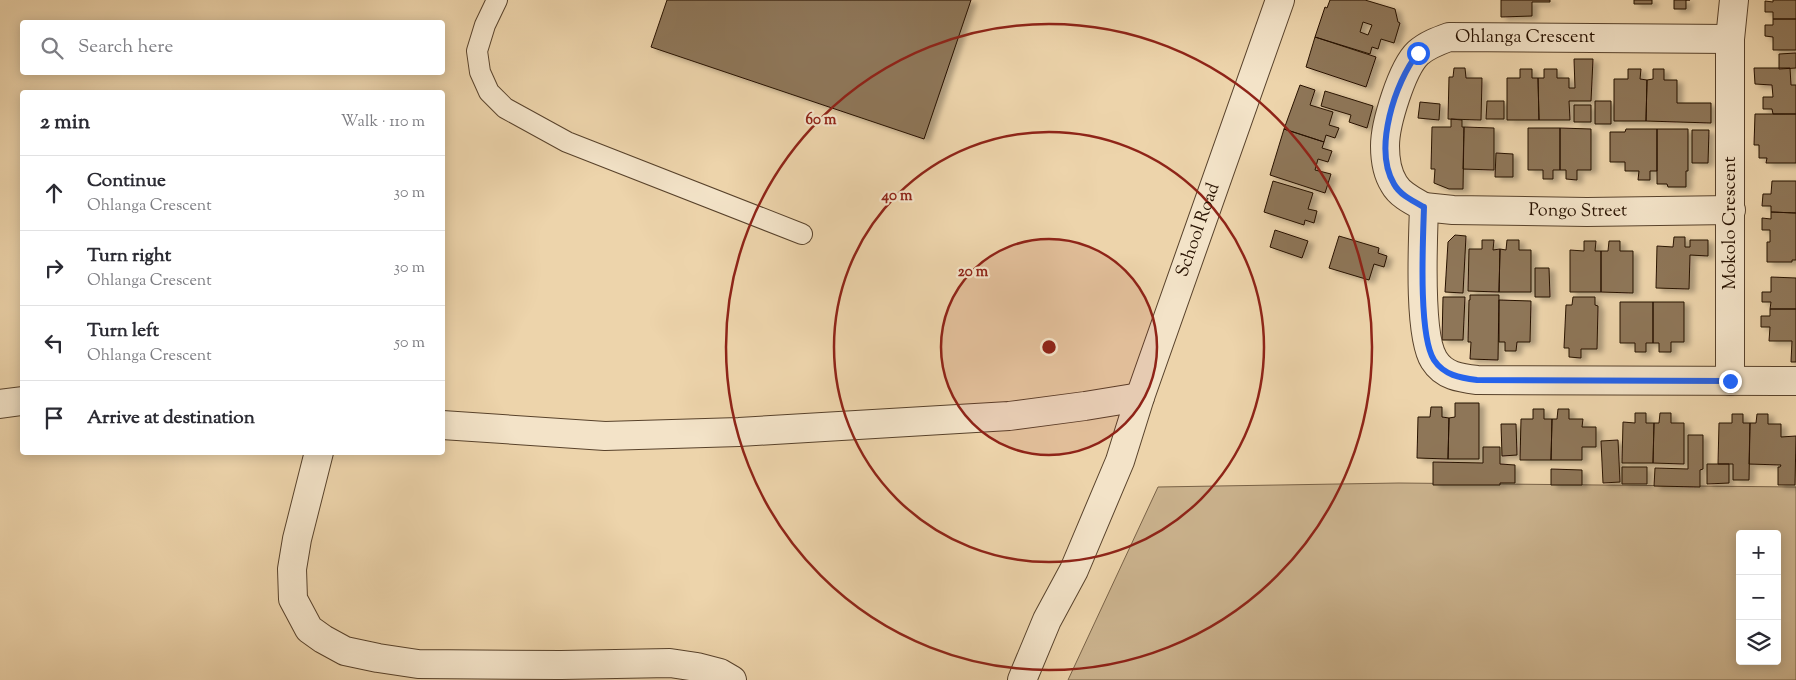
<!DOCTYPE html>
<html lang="en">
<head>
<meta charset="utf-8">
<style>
	:root { --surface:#fff; --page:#f7f7f7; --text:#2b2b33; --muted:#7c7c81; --line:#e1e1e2 }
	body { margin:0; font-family:"Sorts Mill Goudy",serif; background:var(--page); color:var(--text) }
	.controls { position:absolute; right:15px; bottom:15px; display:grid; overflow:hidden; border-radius:5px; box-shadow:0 2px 12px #0003 }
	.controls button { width:45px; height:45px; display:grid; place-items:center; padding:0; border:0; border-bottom:1px solid var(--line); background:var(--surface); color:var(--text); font:25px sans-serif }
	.stop { position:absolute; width:15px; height:15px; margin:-11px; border:4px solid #2563eb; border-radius:50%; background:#fff }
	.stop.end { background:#2563eb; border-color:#fff; box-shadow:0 1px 5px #0008 }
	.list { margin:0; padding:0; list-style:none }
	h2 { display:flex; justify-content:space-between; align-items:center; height:65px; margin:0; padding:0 20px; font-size:21px }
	h2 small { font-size:16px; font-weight:400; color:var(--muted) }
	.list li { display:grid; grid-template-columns:32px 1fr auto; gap:15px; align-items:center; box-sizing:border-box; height:75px; padding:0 20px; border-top:1px solid var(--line) }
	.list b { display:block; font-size:19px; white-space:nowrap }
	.list p { margin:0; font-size:16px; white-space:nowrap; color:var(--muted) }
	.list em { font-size:16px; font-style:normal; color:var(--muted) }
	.icon { flex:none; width:28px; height:28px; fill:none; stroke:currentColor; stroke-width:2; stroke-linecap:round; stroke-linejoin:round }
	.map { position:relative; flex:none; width:1796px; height:680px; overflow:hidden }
	.search { position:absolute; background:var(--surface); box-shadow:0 2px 12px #0003; left:20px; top:20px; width:425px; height:55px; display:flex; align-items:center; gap:12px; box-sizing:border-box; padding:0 18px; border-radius:5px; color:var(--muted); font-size:19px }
	.panel { position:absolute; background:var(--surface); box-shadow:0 2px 12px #0003; left:20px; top:90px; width:425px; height:365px; border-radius:5px }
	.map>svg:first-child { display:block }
	.green { fill:#cbb38e; stroke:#796247; fill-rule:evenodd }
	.building { fill:#8e7659; stroke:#271100; fill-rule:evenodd; filter:url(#shadow) }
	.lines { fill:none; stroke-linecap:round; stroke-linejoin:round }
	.service-casing { stroke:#58422b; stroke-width:22 }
	.minor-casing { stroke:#58422b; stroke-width:30 }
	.service { stroke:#f3e3c8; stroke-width:20 }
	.minor { stroke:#f3e3c8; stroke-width:28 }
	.route { stroke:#2563eb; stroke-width:6 }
	.ring { fill:none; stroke:#8f2418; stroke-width:2.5 }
	.labels { text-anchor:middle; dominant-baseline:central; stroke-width:4.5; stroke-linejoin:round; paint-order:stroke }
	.street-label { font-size:18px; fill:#271100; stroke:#f3e3c8 }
	.centre { fill:#8f2418; stroke:#f3e3c8; stroke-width:2.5 }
	.ring-label { font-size:15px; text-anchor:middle; font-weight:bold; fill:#8f2418; stroke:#f3e3c8; stroke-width:4.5; stroke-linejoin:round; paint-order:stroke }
</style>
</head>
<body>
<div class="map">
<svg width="1796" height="680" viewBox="0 0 1796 680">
	<defs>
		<filter id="shadow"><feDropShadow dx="5.5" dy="3" stdDeviation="2.5" flood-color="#0004"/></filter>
	</defs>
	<rect width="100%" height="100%" fill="#edd4ab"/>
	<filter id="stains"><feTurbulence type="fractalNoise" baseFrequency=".004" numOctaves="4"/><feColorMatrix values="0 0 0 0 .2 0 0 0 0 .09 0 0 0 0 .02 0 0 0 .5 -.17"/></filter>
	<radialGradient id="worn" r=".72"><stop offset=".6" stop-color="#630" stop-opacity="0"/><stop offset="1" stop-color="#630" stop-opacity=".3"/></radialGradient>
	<path class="green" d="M1399 483 1796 487V680H1068L1158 487ZM1740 534H1777V661H1740Z"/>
	<path class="building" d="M667 0H971L924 139 651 47Z
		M1330 0H1365L1395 9 1398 22 1400 23 1394 43 1381 39 1378 49 1372 47 1370 54 1315 37 1325 7 1327 8ZM1363 22 1372 25 1368 35 1360 32Z
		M1501 0H1550V2H1532V16L1501 17Z
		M1634 0H1652V4H1634Z
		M1674 0H1690H1686V9H1674Z
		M1773 0H1796V19H1773V12H1765V1L1773 2Z
		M1773 19H1796V50H1773V37L1765 36V25H1773Z
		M1315 37 1376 57 1366 87 1306 67Z
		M1796 53V68L1779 69V54Z
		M1574 59H1593L1591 101H1569L1570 120H1539L1538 78H1544V69H1557V78H1569V88H1575Z
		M1454 68H1465L1466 78H1482L1481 120 1448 119 1449 77H1453Z
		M1754 68H1790L1791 85H1796V114H1773L1772 109H1763V97H1773L1772 85 1755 84Z
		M1520 69H1532V78H1538L1539 120H1507V78H1520Z
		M1628 69H1641L1640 79 1647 80 1646 121H1614V79H1628Z
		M1653 69H1664V80H1677V103H1711V123L1646 121 1647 80 1653 79Z
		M1300 85 1315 90 1310 105 1333 112 1329 125 1339 128 1335 138 1326 135 1324 142 1284 129Z
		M1325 91 1373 106 1367 128 1349 122 1351 115 1321 106Z
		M1487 101H1504V119H1486Z
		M1595 101H1611V124H1595Z
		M1420 102 1440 104 1439 120 1418 118Z
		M1574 105H1591V122H1574Z
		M1755 114H1796V163H1766L1767 158H1759V145H1754Z
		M1451 119 1462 120V127H1464L1463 189H1449L1434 183 1435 169H1431L1432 127H1451Z
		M1464 127 1494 128V170L1463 169Z
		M1528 128H1560V170H1553V179H1543V170H1528Z
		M1560 128 1591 129V170H1577V180L1566 179V170H1560Z
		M1284 129 1324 142 1322 148 1332 151 1328 162 1318 159 1315 170 1331 174 1325 193 1270 175Z
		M1626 129H1657V171H1650V180H1638L1639 171H1625V162H1610V132H1625Z
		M1657 129H1688V171H1686V187H1668L1667 184H1657Z
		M1692 130H1709L1708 163H1692Z
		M1496 153 1513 154V177H1495Z
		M1273 181 1313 193 1308 209 1317 211 1314 223 1305 220 1304 225 1264 212Z
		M1772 181H1796V213L1771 212V206H1762L1763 194H1771Z
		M1771 212 1796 213V260H1792V262H1767V242H1770V230H1762V218L1771 219Z
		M1275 230 1308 241 1302 258 1270 247Z
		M1455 235 1466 236 1463 293 1445 292 1448 242Z
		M1339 236 1379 248 1378 253 1387 256 1384 267 1374 264 1369 280 1329 268Z
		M1674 237H1685V247H1690V240H1708V256L1690 255 1689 289 1656 288 1657 246 1673 247Z
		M1482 240H1494L1493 250 1500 249 1499 292 1468 291 1469 249H1482Z
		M1507 240H1519V250H1531V292H1499L1500 249 1506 250Z
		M1584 241H1596L1595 251H1601V292H1570V250L1584 251Z
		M1609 241H1620V251H1633V293L1601 292V251H1608Z
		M1535 268H1549L1550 297H1535Z
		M1771 277 1796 278V309H1770L1771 302H1762V292H1771Z
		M1470 295H1499L1498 360 1470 359 1471 342H1468L1469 300H1470Z
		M1443 297H1465L1463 340H1442Z
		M1573 297H1595V305L1598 306 1597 349H1581V358L1569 357V348H1564L1566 305H1572Z
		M1499 300 1531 301 1530 342H1517L1516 351H1505V342H1499Z
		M1620 302H1653V343H1646V352H1635V343H1620Z
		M1653 302H1684V342H1671V352H1659V343H1653Z
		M1770 309H1796V362H1791L1792 341H1769L1770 327H1761V316H1770Z
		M1455 403H1479V459H1448L1449 418 1455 417Z
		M1431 407H1442V417L1449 418 1448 459 1417 458 1418 417H1430Z
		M1533 409H1544V419H1552L1551 460H1520L1521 419H1533Z
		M1558 409H1569V419H1583L1582 427H1596V447H1582V460H1551L1552 419H1557Z
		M1635 413H1646V423H1654L1653 463H1622L1623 422 1635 423Z
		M1660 413H1671V423H1684V464L1653 463 1654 423H1659Z
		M1732 414H1743V423H1750L1749 480H1733V464H1718L1719 423H1732Z
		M1757 414H1768V424H1781V437L1796 436 1795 485H1778V467H1780L1781 465 1749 464 1750 423H1756Z
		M1501 424H1516L1517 455 1502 456Z
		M1688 435H1703V469L1700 470V487L1654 486 1655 468 1688 469Z
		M1618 440 1620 482 1603 483 1601 441Z
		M1483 447H1500V464L1515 465V483H1500V485H1433V462L1483 463Z
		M1707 464H1729V483L1707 484Z
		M1622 467H1647V484H1622Z
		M1551 469 1582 470V485H1551Z"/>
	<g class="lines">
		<g class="service-casing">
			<path id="service" d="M497 0 485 25 477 51 480 72 489 92 505 108 567 142 802 234"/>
		</g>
		<g class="minor-casing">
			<g id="minor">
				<path d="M1730 39 1449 37C1438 41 1427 45 1418 53 1402 68 1385 124 1385 146 1385 158 1387 173 1394 184 1400 195 1413 201 1424 207 1423 239 1418 335 1434 360 1444 376 1460 378 1477 380L1796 381"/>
				<path id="s1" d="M1424 207 1453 210 1587 212 1731 210"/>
				<path d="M1730 381V39L1734 0"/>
				<path d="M0 404 22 401"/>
				<path d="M442 425 605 436 739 432 1009 416 1085 406 1140 397"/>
				<path d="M319 452 297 539 292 569 293 599 309 629 323 639 345 651 378 658 418 664 561 665 670 663 697 667 720 673 732 680"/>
				<path id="s2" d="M1022 680 1047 620 1074 570 1120 461 1140 397 1280 0"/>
			</g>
		</g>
		<use href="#service" class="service"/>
		<use href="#minor" class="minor"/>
	</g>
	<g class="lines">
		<path class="route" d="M1418 53C1395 82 1373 149 1394 184 1400 195 1413 201 1424 207 1423 239 1418 335 1434 360 1444 375 1460 378 1477 380L1730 381"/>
	</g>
	<circle cx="1049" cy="347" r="108" fill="#8f2418" fill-opacity=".12"/>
	<g class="ring">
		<circle cx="1049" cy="347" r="108"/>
		<circle cx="1049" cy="347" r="215"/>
		<circle cx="1049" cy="347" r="323"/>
	</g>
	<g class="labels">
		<g class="street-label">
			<text x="1525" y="38">Ohlanga Crescent</text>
			<text stroke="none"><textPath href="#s1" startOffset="154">Pongo Street</textPath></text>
			<text transform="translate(1731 223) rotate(-90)">Mokolo Crescent</text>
			<text stroke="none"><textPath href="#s2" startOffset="484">School Road</textPath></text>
		</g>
	</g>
	<circle cx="1049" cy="347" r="8" class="centre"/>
	<g class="ring-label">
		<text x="821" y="124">60 m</text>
		<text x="897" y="200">40 m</text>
		<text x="973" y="276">20 m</text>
	</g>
	<rect width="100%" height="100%" filter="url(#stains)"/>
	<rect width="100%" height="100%" fill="url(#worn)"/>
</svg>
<div class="controls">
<button>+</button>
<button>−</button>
<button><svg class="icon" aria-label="layers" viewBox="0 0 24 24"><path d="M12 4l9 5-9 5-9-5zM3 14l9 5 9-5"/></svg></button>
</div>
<div class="stop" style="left:1418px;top:53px"></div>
<div class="stop end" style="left:1730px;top:381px"></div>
<div class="search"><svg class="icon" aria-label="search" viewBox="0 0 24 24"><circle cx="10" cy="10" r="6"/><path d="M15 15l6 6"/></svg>Search here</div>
<section class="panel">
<h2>2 min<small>Walk · 110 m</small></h2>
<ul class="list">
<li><svg class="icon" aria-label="ahead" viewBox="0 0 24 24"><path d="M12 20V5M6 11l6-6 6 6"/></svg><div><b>Continue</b><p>Ohlanga Crescent</p></div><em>30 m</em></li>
<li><svg class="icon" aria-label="right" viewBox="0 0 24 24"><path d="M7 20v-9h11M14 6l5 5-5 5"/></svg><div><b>Turn right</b><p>Ohlanga Crescent</p></div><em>30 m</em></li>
<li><svg class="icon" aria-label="left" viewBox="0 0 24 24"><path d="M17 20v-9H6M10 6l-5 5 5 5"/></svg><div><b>Turn left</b><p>Ohlanga Crescent</p></div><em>50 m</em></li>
<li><svg class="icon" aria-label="arrive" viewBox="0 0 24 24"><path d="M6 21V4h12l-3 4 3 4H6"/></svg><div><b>Arrive at destination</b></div></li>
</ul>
</section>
</div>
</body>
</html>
